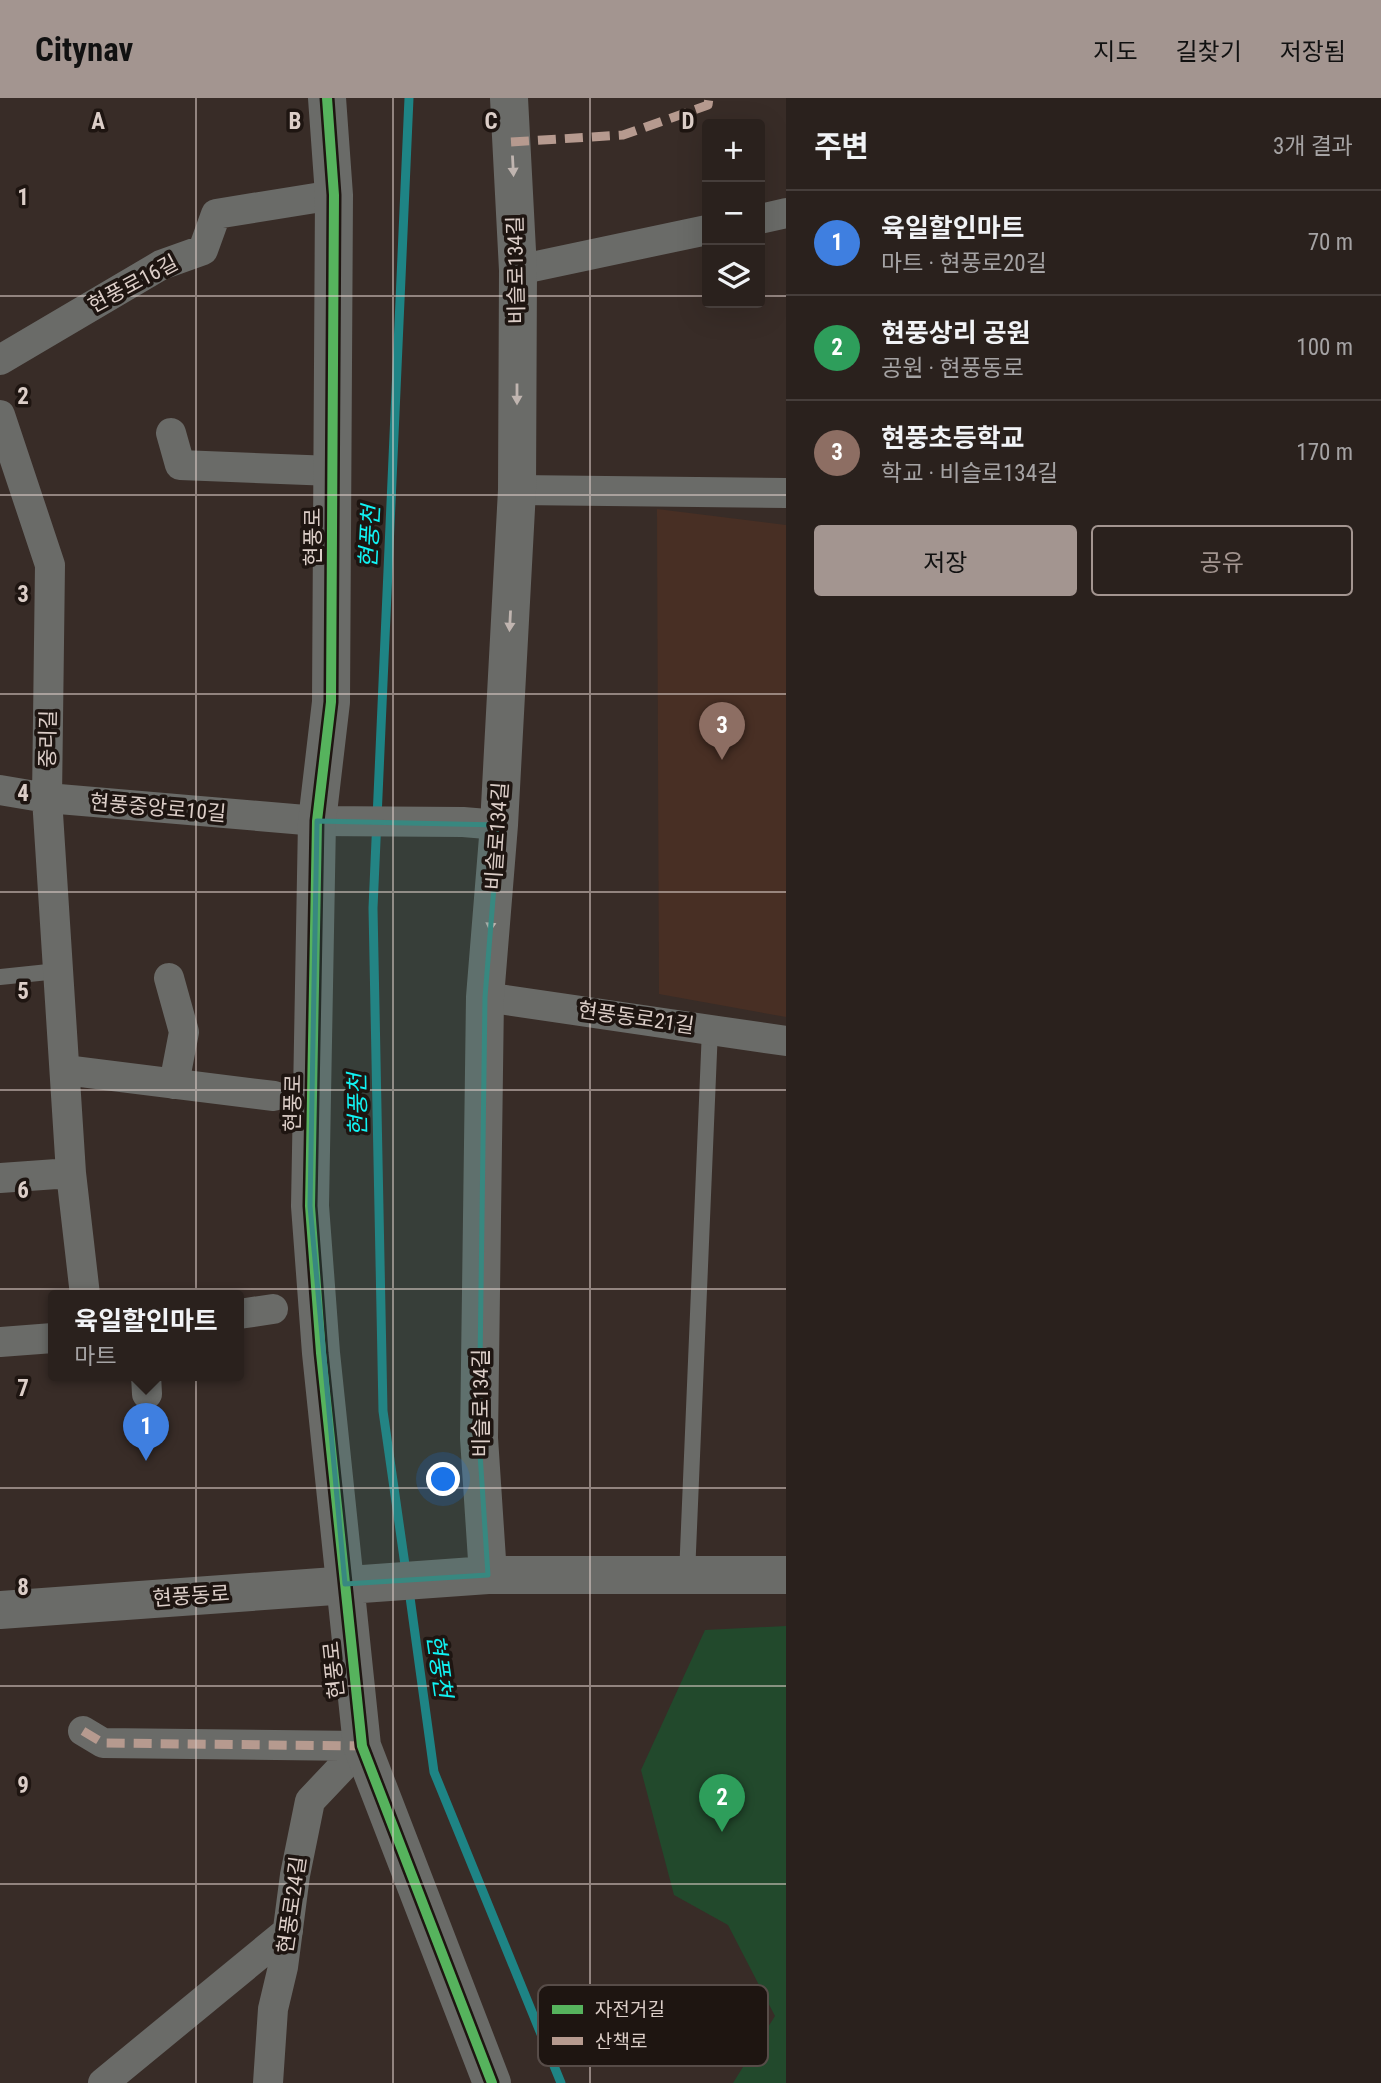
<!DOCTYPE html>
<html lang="ko">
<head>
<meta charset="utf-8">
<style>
	:root { --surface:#2a211d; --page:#322926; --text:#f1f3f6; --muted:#a5a3a4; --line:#463e3b; --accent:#a39590 }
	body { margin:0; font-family:"Roboto Condensed","Noto Sans KR",sans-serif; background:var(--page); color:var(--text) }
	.controls { position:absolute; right:21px; top:21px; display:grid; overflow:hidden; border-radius:7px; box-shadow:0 7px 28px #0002 }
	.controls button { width:63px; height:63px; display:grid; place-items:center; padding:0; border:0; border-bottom:2px solid var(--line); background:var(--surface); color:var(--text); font:35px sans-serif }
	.you { position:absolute; left:444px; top:1382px; width:24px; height:24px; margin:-18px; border:5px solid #fff; border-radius:50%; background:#1a73e8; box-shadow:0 0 0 10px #1a73e833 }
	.badge { display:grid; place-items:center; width:46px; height:46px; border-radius:50%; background:var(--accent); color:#fff; font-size:23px; font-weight:700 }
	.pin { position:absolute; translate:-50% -58px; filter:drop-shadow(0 2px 4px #0008) }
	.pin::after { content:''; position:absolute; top:37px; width:24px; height:21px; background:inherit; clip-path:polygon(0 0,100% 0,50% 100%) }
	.popup { position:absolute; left:48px; top:1192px; width:196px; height:91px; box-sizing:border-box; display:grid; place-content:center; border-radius:7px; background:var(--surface); filter:drop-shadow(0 2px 5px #0005); font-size:23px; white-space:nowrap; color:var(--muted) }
	.popup b { font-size:26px; color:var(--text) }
	.popup::after { content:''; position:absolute; left:50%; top:100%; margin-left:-14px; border:14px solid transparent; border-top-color:var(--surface) }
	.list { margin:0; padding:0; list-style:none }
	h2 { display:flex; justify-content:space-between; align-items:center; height:91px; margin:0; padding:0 28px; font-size:30px }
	h2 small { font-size:23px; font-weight:400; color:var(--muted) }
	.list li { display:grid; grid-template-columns:46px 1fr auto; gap:21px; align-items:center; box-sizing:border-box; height:105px; padding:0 28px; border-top:2px solid var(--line) }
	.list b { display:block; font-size:26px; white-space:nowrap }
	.list p { margin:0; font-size:23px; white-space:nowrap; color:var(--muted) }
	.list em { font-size:23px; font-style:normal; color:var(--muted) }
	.actions { display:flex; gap:14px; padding:21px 28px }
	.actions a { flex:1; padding:16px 0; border:2px solid var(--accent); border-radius:7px; text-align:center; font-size:24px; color:var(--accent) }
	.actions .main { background:var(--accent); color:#111 }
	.icon { flex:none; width:38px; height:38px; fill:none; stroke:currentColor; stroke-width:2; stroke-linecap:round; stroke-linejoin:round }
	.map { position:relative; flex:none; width:786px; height:1985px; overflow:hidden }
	header { display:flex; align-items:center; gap:42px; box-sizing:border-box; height:98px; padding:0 35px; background:var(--accent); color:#111 }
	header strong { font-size:33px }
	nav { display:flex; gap:38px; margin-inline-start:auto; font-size:24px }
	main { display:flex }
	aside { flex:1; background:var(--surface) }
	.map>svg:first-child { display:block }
	.built { fill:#482f24 }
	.green { fill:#22492c }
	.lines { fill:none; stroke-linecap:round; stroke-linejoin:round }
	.stream { stroke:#1e8485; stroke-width:9 }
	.service { stroke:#6a6b68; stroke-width:16 }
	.minor { stroke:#6a6b68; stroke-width:30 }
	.tertiary { stroke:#6a6b68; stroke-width:38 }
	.quiet { stroke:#b69a8f; stroke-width:9; stroke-dasharray:18 9; stroke-linecap:butt }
	.cycleway-casing { stroke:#1e1511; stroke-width:15 }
	.cycleway { stroke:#56b35d; stroke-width:10 }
	.oneway { fill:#c0b5b0 }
	.marked { fill:#388880; fill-opacity:0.2; stroke:#388880; stroke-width:5; stroke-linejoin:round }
	.grid { fill:none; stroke:#dccec8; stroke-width:2; stroke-opacity:0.55 }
	.labels { text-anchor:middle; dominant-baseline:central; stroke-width:7; stroke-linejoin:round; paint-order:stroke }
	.street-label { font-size:21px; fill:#dccec8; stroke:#1e1511 }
	.water-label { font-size:23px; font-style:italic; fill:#11f3f4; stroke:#1e1511 }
	.key { fill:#1e1511; stroke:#574c48; stroke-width:2 }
	.key-label { font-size:19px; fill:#dccec8 }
	.grid-label { font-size:23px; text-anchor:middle; font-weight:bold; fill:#dccec8; stroke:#1e1511; stroke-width:7; stroke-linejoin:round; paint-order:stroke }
</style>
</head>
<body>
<header>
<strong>Citynav</strong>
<nav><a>지도</a><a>길찾기</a><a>저장됨</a></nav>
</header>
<main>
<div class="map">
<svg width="786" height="1985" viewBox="0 0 786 1985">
	<rect width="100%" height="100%" fill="#382c27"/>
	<path class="built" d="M657 411 786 427V919L659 896Z"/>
	<path class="green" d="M786 1528V1985H733L775 1918 728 1827 674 1797 641 1672 705 1532Z"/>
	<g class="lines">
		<path class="stream" d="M406 1474 383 1313 373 810 409 0
			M409 1492 434 1674 561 1985"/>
		<path class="service" d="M0 879 58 873
			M687 1477 710 931"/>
		<path class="minor" d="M760 121 786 115
			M518 172 707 132
			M0 262 161 167 203 152 216 116 334 97
			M0 317 50 467 47 700 71 1075 85 1197
			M171 335 180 367 333 373
			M517 392 786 395
			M0 692 47 700 317 723 463 724 499 727
			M169 880 184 934 174 986
			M485 899 786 943
			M65 972 274 998
			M0 1080 71 1075
			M239 1216 273 1211
			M0 1244 53 1240
			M146 1277 147 1296
			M83 1633 103 1645 362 1648
			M103 1985 288 1833
			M268 1985 273 1911 283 1869 295 1777 310 1703 362 1648"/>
		<path class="tertiary" d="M327 0 334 97 331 604 317 723 310 1108 321 1255 362 1648 492 1985
			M488 1477 479 1340 485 899 499 727 517 392 518 172 509 0
			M0 1512 488 1477H786"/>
		<path class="quiet" d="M511 44 623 37 708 7 709 0
			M83 1633 103 1645 362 1648"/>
		<g class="cycleway-casing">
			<path id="cycleway" d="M327 0 334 97 331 604 317 723 310 1108 321 1255 362 1648 492 1985"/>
		</g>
		<use href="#cycleway" class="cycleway"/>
	</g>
	<defs><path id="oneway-solid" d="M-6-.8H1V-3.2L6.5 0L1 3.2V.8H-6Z" transform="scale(1.75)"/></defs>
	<g class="oneway">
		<use href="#oneway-solid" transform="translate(513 68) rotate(87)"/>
		<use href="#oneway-solid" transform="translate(517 296) rotate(90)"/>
		<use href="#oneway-solid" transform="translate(510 523) rotate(93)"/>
		<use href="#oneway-solid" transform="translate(491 823) rotate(95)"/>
	</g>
	<path class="marked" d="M317 723 499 727 485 899 479 1340 488 1477 345 1486 310 1108Z"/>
	<path class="grid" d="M196 0V1985M393 0V1985M590 0V1985M0 198H707M760 198H786M0 397H786M0 596H786M0 794H786M0 992H786M0 1191H786M0 1390H786M0 1588H786M0 1786H786"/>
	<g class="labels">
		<g class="street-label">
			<text transform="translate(516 172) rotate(-91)">비슬로134길</text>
			<text transform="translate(133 186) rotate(-28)">현풍로16길</text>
			<text transform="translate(313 439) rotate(-90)">현풍로</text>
			<text transform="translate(48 641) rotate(-89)">중리길</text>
			<text transform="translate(158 710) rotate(5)">현풍중앙로10길</text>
			<text transform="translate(497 738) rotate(-86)">비슬로134길</text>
			<text transform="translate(636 920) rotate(8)">현풍동로21길</text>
			<text transform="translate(293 1005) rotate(-89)">현풍로</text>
			<text transform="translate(481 1305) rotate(-90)">비슬로134길</text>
			<text transform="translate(191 1498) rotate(-4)">현풍동로</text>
			<text transform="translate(334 1572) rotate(-96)">현풍로</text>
			<text transform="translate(292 1807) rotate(-82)">현풍로24길</text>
		</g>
		<g class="water-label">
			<text transform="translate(370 439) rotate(-87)">현풍천</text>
			<text transform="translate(358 1007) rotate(-91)">현풍천</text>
			<text transform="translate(439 1568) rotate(82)">현풍천</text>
		</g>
	</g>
	<rect x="538" y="1887" width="230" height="81" rx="10" class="key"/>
	<rect x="552" y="1907" width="31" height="9" fill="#56b35d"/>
	<rect x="552" y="1939" width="31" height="8" fill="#b69a8f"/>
	<g class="key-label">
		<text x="595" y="1918">자전거길</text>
		<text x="595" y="1950">산책로</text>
	</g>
	<g class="grid-label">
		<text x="98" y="31">A</text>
		<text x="295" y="31">B</text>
		<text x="491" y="31">C</text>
		<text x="688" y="31">D</text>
		<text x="23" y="107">1</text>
		<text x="23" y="306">2</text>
		<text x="23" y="504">3</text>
		<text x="23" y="703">4</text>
		<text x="23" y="901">5</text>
		<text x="23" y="1100">6</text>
		<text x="23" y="1298">7</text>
		<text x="23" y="1497">8</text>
		<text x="23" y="1695">9</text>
	</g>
</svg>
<div class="controls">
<button>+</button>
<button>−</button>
<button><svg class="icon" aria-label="layers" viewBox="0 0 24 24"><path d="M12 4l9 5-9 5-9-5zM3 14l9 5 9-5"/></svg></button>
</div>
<div class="you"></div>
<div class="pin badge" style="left:146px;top:1363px;background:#3f7fe0">1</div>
<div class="popup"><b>육일할인마트</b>마트</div>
<div class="pin badge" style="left:722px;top:1734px;background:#2e9e5b">2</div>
<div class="pin badge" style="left:722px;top:662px;background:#8d6e63">3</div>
</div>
<aside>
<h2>주변<small>3개 결과</small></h2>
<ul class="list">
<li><span class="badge" style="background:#3f7fe0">1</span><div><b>육일할인마트</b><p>마트 · 현풍로20길</p></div><em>70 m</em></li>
<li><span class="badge" style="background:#2e9e5b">2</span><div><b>현풍상리 공원</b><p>공원 · 현풍동로</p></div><em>100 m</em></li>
<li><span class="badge" style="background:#8d6e63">3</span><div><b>현풍초등학교</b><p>학교 · 비슬로134길</p></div><em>170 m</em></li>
</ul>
<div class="actions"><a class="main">저장</a><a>공유</a></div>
</aside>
</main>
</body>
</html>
